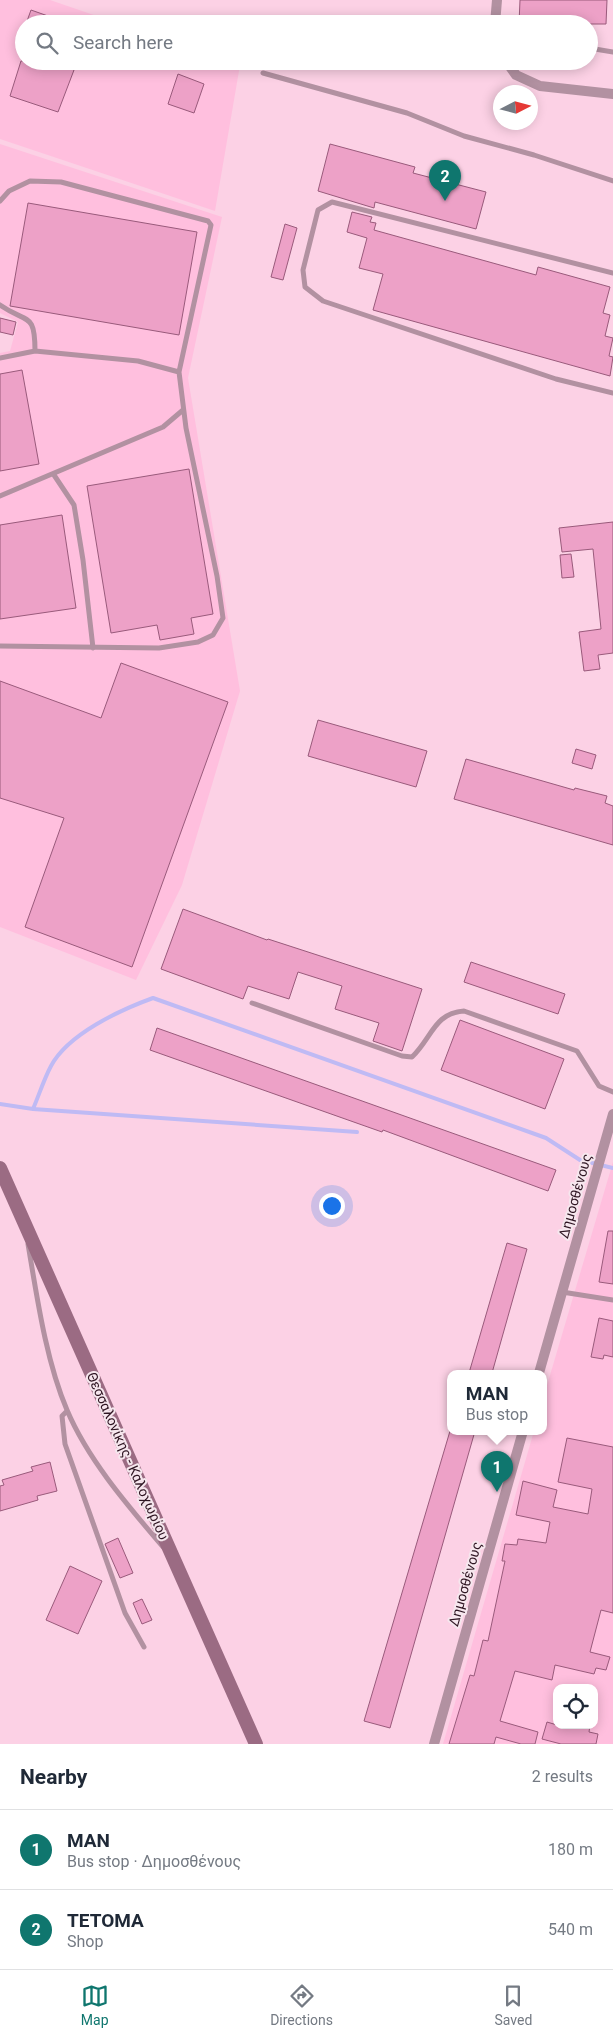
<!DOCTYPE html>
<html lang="en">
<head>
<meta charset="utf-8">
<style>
	:root { --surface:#fff; --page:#f6f6f7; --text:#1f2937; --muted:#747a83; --line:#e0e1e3; --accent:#0f766e }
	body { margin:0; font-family:Roboto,sans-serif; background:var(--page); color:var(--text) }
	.controls { position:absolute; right:15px; bottom:15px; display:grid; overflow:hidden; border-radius:10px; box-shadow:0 2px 12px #0003 }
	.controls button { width:45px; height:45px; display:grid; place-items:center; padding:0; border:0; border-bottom:1px solid var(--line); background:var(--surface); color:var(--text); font:25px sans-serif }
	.compass { position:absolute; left:493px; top:85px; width:45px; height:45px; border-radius:50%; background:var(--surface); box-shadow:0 2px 12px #0003; rotate:84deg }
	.you { position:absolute; left:331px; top:1205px; width:18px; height:18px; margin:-12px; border:4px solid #fff; border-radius:50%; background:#1a73e8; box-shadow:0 0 0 8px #1a73e833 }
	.badge { display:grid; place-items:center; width:32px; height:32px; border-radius:50%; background:var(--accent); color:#fff; font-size:16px; font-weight:700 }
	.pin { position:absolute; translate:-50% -41px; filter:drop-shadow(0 1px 2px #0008) }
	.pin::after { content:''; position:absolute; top:26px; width:18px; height:15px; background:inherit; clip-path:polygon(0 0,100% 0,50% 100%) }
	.popup { position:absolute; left:447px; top:1370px; width:100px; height:65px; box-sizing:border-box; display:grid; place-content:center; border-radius:10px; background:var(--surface); filter:drop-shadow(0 1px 4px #0005); font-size:16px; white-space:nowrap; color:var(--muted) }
	.popup b { font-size:19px; color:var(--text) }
	.popup::after { content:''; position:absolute; left:50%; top:100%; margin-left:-10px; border:10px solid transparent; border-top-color:var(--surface) }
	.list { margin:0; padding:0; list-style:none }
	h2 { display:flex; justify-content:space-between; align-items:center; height:65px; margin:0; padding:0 20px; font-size:21px }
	h2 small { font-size:16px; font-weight:400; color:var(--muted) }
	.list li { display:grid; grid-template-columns:32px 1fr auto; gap:15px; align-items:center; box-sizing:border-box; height:80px; padding:0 20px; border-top:1px solid var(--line) }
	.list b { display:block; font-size:19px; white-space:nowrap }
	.list p { margin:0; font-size:16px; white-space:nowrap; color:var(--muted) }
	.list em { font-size:16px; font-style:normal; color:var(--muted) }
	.icon { flex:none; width:28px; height:28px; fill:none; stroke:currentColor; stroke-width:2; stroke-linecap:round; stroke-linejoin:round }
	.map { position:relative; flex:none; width:613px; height:1744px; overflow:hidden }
	.search { position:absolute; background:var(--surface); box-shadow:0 2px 12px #0003; left:15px; right:15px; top:15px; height:55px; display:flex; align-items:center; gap:12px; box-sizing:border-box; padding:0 18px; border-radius:28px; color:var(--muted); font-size:19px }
	.sheet { height:225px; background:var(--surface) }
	nav { display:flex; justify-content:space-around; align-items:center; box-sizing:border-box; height:70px; border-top:1px solid var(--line); background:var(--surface); font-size:14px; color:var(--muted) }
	nav a { display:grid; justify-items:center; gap:2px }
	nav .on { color:var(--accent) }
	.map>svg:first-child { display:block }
	.built { fill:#ffbfde; fill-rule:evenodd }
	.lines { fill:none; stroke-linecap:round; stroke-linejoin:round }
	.stream { stroke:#bfbaf4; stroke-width:4 }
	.building { fill:#eda1c7; stroke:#995a7b }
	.service { stroke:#b291a1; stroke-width:5 }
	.minor { stroke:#b291a1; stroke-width:10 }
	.secondary { stroke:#9b6b83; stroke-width:14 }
	.labels { text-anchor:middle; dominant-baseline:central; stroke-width:4; stroke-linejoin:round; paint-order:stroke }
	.street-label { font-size:14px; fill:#2e1522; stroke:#f6e7ee }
</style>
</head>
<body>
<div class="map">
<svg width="613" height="1744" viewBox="0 0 613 1744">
	<rect width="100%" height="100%" fill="#fcd1e5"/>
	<path class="built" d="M0 0H50L120 24H24V61H230L240 65 215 211 0 139Z
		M0 144 222 217 188 378 240 691 182 885 136 980 0 927V353L10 351 18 322 0 313Z
		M613 1162V1744H443L534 1431H543V1399ZM557 1688H594V1725H557Z"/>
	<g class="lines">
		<path class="stream" d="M0 1104 33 1109C39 1095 44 1079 51 1066 68 1034 120 1010 153 998L546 1138 580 1160 613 1168
			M33 1109 357 1132"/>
	</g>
	<path class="building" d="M520 0H607L606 24H519Z
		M31 10 65 22 64 24H26Z
		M21 61H50L74 70 58 112 10 96Z
		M178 74 204 84 194 113 168 104Z
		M330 144 415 167 413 173 486 192 476 229 375 202 374 208 318 191Z
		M28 203 197 232 179 335 10 306Z
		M352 212 372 217 370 222 376 223 374 230 536 275 538 267 610 287 603 313 610 315 605 336 613 338 609 356 613 357 610 376 373 310 383 274 359 268 367 238 347 232Z
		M285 224 297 228 283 280 271 277Z
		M0 318 16 322 13 335 0 332Z
		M22 370 39 464 0 471V374Z
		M189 469 213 614 191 618 194 634 160 640 157 625 111 633 87 486Z
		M62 515 76 608 0 619V525Z
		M613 522V653L598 655 600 669 584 671 579 632 601 629 593 549 562 552 559 528Z
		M571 554 574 577 562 578 560 555Z
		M121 663 228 702 132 967 25 927 64 818 0 798V681L101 718Z
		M318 720 427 751 416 787 308 756Z
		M576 749 596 755 592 769 572 763Z
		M466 759 574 790 575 788 607 796 605 803 613 806V845L454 799Z
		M183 909 267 940 268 939 422 989 402 1051 373 1041 379 1023 335 1009 342 986 298 972 289 999 248 986 243 999 161 969Z
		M471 962 565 994 558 1014 464 982Z
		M460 1020 564 1059 545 1109 441 1070Z
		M157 1028 556 1170 548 1191 383 1130 382 1132 150 1050Z
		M608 1231H613V1284L599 1282Z
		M507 1243 527 1249 492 1373H469Z
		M599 1318 613 1321V1357L604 1355 603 1359 591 1357Z
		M450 1431H475L390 1728 364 1721Z
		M567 1438 613 1447V1613L601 1610 590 1652 610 1657 606 1670 596 1668 594 1674 555 1665 552 1680 515 1671 500 1721 538 1732 535 1744H521L496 1737 494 1744H449L470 1675 474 1676 483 1640 488 1641 505 1561H502L505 1544 517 1545 518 1539 546 1543 550 1522 516 1515 523 1481 557 1490 553 1507 588 1514 592 1489 558 1482Z
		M50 1462 57 1491 37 1496 38 1500 0 1511V1486L4 1485 2 1480 33 1471 31 1467Z
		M118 1538 133 1573 120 1578 105 1544Z
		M70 1566 102 1581 78 1634 46 1620Z
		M142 1599 152 1620 142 1624 133 1603Z
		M547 1722 557 1725H590L589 1732 598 1734 596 1744H561L542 1739Z"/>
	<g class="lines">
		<path class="service" d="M589 48 613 52
			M263 73 407 113 464 136 534 155 613 181
			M0 201 9 191 30 181 61 182 208 221 211 225 179 372 186 428 217 576 223 618 213 635 198 642 159 648 0 646
			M613 273 332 202 318 210 303 270 305 287 323 301 556 379 613 393
			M0 305C27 324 35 311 35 351
			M0 358 35 351 138 361 179 372
			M54 475 74 505 83 560 93 648
			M0 496 163 427 183 410
			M252 1003 402 1056 412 1057C432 1038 434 1013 464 1011L577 1051 599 1086 613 1092
			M28 1244C37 1297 46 1361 67 1410 88 1460 129 1507 163 1547
			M562 1292 613 1300
			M67 1411 62 1416 65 1444 125 1613 144 1647"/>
		<path class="minor" d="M495 24 497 0
			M506 61 516 75 540 86 613 94
			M539 1373 613 1114
			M434 1744 523 1431"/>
		<path class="secondary" d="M0 1168 256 1744"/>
	</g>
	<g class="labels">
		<g class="street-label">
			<text transform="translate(575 1196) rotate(-74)">Δημοσθένους</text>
			<text transform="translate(128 1456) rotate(66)">Θεσσαλονίκης - Καλοχωρίου</text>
			<text transform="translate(465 1584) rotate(-74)">Δημοσθένους</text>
		</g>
	</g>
</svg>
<div class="controls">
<button><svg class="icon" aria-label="locate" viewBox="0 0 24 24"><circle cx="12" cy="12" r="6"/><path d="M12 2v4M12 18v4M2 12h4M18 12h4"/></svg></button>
</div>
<svg class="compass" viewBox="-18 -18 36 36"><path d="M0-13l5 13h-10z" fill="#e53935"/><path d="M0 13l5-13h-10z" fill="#747a83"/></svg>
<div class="you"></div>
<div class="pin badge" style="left:497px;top:1492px">1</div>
<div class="popup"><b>ΜΑΝ</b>Bus stop</div>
<div class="pin badge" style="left:445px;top:201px">2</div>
<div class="search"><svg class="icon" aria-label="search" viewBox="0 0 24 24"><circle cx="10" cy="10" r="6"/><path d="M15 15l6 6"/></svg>Search here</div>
</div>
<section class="sheet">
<h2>Nearby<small>2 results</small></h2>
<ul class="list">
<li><span class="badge">1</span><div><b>ΜΑΝ</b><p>Bus stop · Δημοσθένους</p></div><em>180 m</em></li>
<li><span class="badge">2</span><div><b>TETOMA</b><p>Shop</p></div><em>540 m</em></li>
</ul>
</section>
<nav>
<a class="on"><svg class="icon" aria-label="map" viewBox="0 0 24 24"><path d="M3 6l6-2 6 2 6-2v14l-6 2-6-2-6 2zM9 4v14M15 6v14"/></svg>Map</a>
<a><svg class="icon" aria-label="directions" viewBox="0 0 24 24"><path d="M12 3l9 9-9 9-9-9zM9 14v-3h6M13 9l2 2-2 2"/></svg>Directions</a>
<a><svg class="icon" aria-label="saved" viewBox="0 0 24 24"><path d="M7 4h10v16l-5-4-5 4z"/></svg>Saved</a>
</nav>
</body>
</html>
